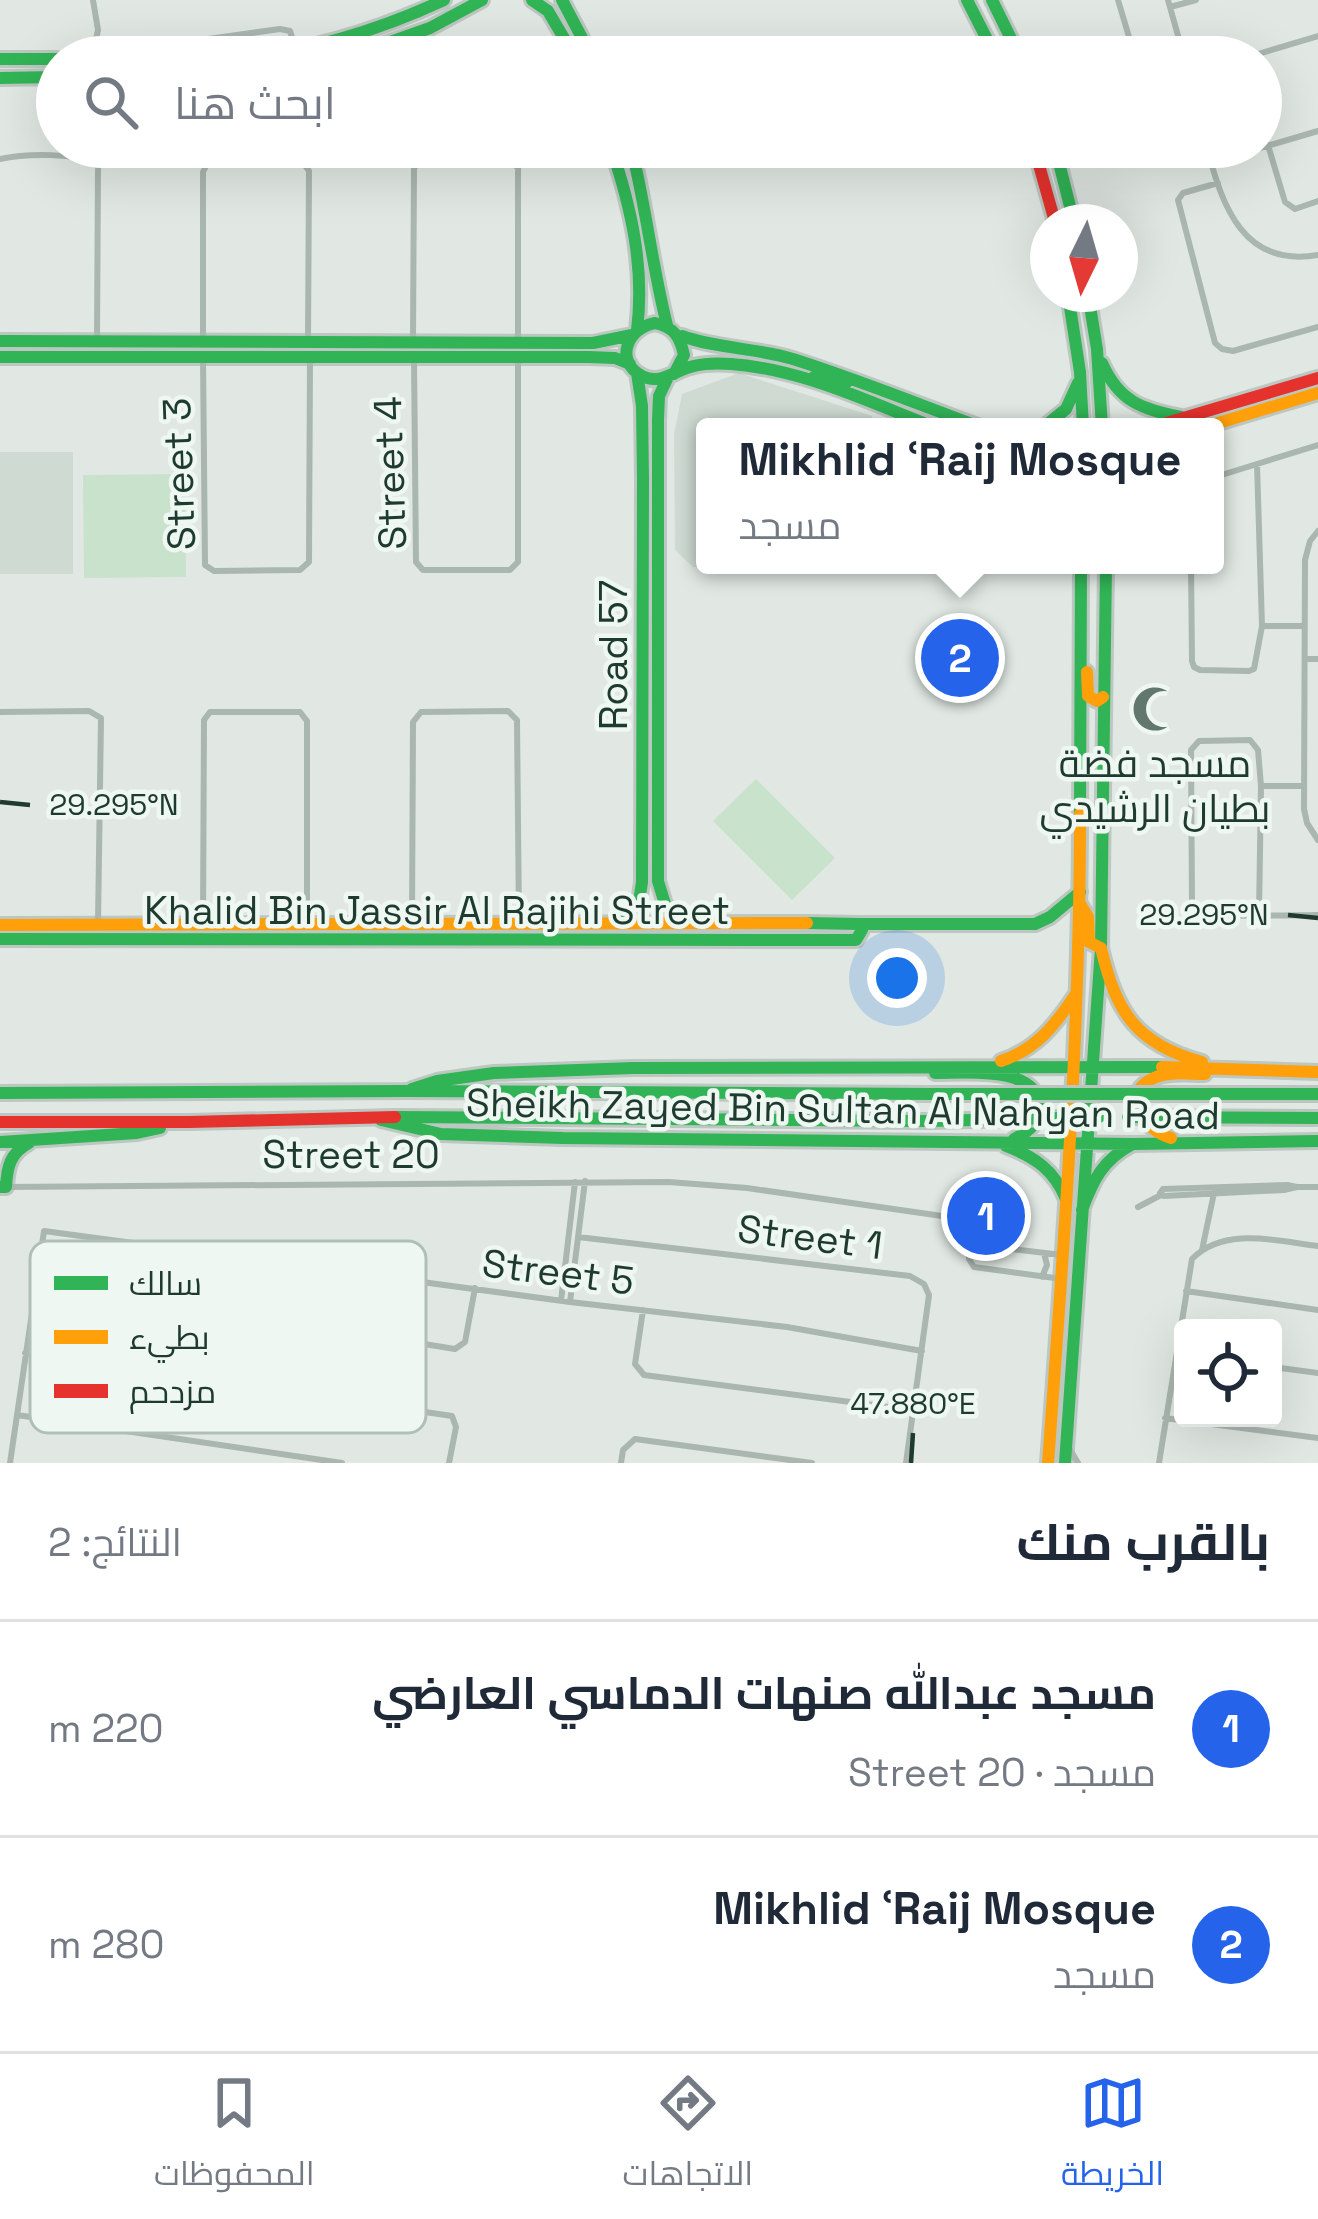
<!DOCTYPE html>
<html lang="ar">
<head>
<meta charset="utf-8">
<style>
	:root { --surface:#fff; --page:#f2f2f3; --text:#1f2937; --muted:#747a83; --line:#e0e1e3; --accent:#2563eb }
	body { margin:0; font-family:"Space Grotesk",Cairo,sans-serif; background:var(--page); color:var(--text); direction:rtl }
	.controls { position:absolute; right:36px; bottom:36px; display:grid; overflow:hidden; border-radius:12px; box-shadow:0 12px 48px #0002 }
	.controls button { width:108px; height:108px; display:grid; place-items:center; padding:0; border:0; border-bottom:3px solid var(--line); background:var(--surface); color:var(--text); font:60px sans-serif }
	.compass { position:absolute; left:1030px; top:204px; width:108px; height:108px; border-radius:50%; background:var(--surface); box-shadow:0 12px 48px #0002; rotate:185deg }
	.you { position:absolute; left:897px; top:978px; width:42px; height:42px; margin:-30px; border:9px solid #fff; border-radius:50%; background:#1a73e8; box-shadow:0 0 0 18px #1a73e833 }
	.badge { display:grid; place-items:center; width:78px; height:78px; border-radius:50%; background:var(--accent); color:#fff; font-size:39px; font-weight:700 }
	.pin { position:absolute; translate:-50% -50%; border:6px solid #fff; box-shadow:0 3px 12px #0006 }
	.popup { position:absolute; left:696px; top:418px; width:528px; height:156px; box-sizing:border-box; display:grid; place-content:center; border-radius:12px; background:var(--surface); filter:drop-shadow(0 3px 9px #0005); font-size:39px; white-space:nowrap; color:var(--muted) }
	.popup b { font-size:45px; color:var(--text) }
	.popup::after { content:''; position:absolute; left:50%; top:100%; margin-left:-24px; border:24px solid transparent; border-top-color:var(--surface) }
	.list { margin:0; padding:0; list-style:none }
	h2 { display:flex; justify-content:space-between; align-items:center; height:156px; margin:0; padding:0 48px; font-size:51px }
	h2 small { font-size:39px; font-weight:400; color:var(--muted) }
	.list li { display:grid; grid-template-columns:78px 1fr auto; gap:36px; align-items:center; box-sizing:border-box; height:216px; padding:0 48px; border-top:3px solid var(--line) }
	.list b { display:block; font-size:45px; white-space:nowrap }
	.list p { margin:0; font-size:39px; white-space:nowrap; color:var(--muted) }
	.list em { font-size:39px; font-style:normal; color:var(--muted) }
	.icon { flex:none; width:66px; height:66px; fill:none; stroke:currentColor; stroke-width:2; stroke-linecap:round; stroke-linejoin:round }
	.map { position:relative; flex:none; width:1318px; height:1463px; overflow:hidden; direction:ltr }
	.search { position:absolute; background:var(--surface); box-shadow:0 12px 48px #0002; left:36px; right:36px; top:36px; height:132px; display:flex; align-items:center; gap:30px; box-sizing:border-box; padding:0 42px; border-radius:66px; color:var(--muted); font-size:45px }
	.sheet { height:588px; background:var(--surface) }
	nav { display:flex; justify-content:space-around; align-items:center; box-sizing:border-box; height:168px; border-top:3px solid var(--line); background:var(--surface); font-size:33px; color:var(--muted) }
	nav a { display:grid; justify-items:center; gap:6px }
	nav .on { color:var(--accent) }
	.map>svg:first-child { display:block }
	.built { fill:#cedad2 }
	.green { fill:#c8e2cb }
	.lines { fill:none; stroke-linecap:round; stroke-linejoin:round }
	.fast-casing { stroke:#bdc7c1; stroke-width:18 }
	.slow-casing { stroke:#bdc7c1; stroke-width:18 }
	.jam-casing { stroke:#bdc7c1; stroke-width:18 }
	.street { stroke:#aab6b0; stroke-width:6 }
	.fast { stroke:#30b455; stroke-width:12 }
	.slow { stroke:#ff9f0a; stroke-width:12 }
	.jam { stroke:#e5322d; stroke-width:12 }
	.fast-bridge-casing { stroke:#bbc5bf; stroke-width:18; stroke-linecap:butt }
	.fast-bridge { stroke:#30b455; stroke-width:12 }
	.ticks { fill:none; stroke:#1e3b2d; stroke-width:4.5 }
	.labels { text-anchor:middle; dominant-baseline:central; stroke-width:9; stroke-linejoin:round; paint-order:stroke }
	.street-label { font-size:39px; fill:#1e3b2d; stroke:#eef7f1 }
	.poi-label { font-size:39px; fill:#1e3b2d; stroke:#eef7f1 }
	.key { fill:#eef7f1; stroke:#b0bfb6; stroke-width:3 }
	.key-label { font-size:33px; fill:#1e3b2d }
	.ticks-label { font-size:30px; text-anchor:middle; fill:#1e3b2d; stroke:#eef7f1; stroke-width:9; stroke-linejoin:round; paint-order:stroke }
</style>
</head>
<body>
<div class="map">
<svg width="1318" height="1463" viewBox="0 0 1318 1463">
	<rect width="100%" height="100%" fill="#e1e8e3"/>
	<path class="built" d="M739 373 872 416V427H705V565H870V571L693 567 675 550 674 434 682 394Z
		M0 452H73V574H0Z"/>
	<path class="green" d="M185 474 186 577 84 578 83 475Z
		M756 779 835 858 792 900 713 821Z"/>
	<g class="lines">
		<g class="fast-casing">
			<path id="fast" d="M532 0 548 11 575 57
				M562 0 592 57
				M967 0 996 57
				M992 0 1020 57
				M242 57C314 51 379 30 444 0
				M348 57 430 28 482 0
				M0 59H57
				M0 78 57 77
				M611 147C631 207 645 267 637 330
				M631 147C646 206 652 266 667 325
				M1055 147 1074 222
				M1068 294 1080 372 1083 427
				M1088 294 1097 349 1102 427
				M682 336C718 349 757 348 793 359 856 379 918 404 980 427
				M0 341 593 343 632 335
				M0 357H589L615 358 630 364
				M1102 363C1119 402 1142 409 1181 417
				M674 374 684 355C680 337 674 327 655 323 627 328 614 361 642 376 661 386 676 369 694 366 706 363 719 363 731 364 802 369 869 402 934 427
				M668 377 659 396 658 420V881L665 904 682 920
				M814 377 845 385 847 378
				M1044 427 1066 409 1078 383
				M1080 814 1081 565
				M620 921 632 916 639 902 642 882 643 479 642 406 637 373
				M860 924H1035L1050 917 1080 892
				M0 939 856 940 862 930 860 924 807 923
				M935 1073C965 1073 1044 1064 1039 1112 1037 1126 1026 1133 1014 1139
				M412 1089 437 1081 494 1073 633 1068 1162 1067
				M0 1093 407 1091 934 1094
				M395 1117 928 1121
				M381 1120 441 1134 563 1138 1134 1144 1318 1141
				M0 1142 137 1133 160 1128
				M1006 1146C1035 1157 1054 1170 1066 1199
				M0 1187H6C7 1167 10 1153 29 1143
				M1082 1210C1093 1180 1103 1160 1131 1145
				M1065 1463 1101 948 1106 565"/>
		</g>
		<g class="slow-casing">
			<path id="slow" d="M1205 427 1318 393
				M1087 672 1088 696 1097 701 1103 697
				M1080 904 1088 917 1089 942 1101 948
				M0 925 807 923
				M1101 948C1116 1012 1136 1044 1202 1062
				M1001 1061C1037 1049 1055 1025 1076 994
				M1162 1067 1318 1072
				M1171 1138C1142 1129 1117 1093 1156 1077 1171 1071 1190 1074 1205 1074
				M1048 1463C1064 1247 1080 1030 1080 814"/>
		</g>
		<g class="jam-casing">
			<path id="jam" d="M1034 147 1055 222
				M1153 427 1318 378
				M0 1122H189L395 1117"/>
		</g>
		<path class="street" d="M1118 0 1135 57
			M1168 0 1184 57
			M1170 7 1196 0
			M181 44 183 57
			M94 46 151 47 280 29 290 31 296 50
			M92 57 98 30 93 0
			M1248 57 1318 36
			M1268 145 1285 202 1295 209 1318 201
			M1207 147C1222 207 1244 268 1318 255
			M0 159C23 154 79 151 98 167L97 341
			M1212 162 1318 131
			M1218 183 1183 193 1178 200 1215 343 1222 349 1233 351 1318 327
			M413 341 414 168 423 159 511 161 518 168V342
			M203 342V172L209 160 302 161 309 171 308 341
			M203 357 205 565 214 571 300 570 309 562 310 357
			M414 358 416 562 423 570H510L518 562V356
			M1215 477 1318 445
			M1318 531 1310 541 1305 560 1304 809 1307 823 1318 840
			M1191 565 1192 661 1194 667 1200 670 1249 671 1254 669 1262 626 1257 464
			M1262 626H1304
			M1305 659H1318
			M0 712 89 711 101 718 98 923
			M1261 786H1304
			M1259 914 1261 786 1258 750 1250 740 1199 741 1191 750 1192 904C1194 906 1195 910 1198 912 1209 918 1299 915 1318 915
			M412 922 413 722 421 712 508 711 517 720 519 922
			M203 925 204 720 210 712H300L307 721V923
			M1287 1185 1297 1187 1284 1190 1164 1196 1160 1193 1163 1189Z
			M6 1187 669 1182 747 1188 956 1218 970 1231 969 1259 974 1267 1062 1279
			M1297 1187H1318
			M1138 1207 1161 1195
			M578 1237 910 1276 924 1284 929 1295 906 1463
			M970 1244 1062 1255
			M1202 1250 1214 1193
			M1042 1277 1047 1265 1044 1253
			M34 1291 325 1328 455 1349 465 1342 475 1288
			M1186 1291 1318 1310
			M561 1301 575 1182
			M570 1302 585 1181
			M643 1310 635 1364 644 1375 912 1410
			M25 1353 452 1416 456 1427 449 1463
			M1273 1367 1318 1373
			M17 1415 342 1463
			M1165 1418 1318 1438
			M1068 1446 1078 1463
			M10 1463 44 1231 570 1302 787 1327 922 1351
			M621 1463 623 1450 635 1439 812 1463
			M1159 1463 1192 1259C1224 1226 1277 1241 1318 1246"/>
		<use href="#fast" class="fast"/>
		<use href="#slow" class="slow"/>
		<use href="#jam" class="jam"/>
		<g class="fast-bridge-casing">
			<path id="fast-bridge" d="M934 1094H1318
				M1128 1117 1318 1118
				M928 1121 1099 1117"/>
		</g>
		<use href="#fast-bridge" class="fast-bridge"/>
	</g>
	<path class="ticks" d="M0 802 30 805M1288 915 1318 918M911 1463 913 1433"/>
	<defs>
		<g id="mosque-bare" transform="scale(3.6)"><path d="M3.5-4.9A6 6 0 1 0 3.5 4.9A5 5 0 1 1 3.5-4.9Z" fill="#62786d" stroke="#eef7f1" stroke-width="2.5" paint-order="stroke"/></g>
	</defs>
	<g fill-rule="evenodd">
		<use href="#mosque-bare" x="1155" y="709"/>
	</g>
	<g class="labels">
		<g class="street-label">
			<text transform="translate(390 473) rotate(-92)">Street 4</text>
			<text transform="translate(179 474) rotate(-92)">Street 3</text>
			<text transform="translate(613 655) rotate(-90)">Road 57</text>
			<text x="437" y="910">Khalid Bin Jassir Al Rajihi Street</text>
			<text transform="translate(843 1109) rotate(1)">Sheikh Zayed Bin Sultan Al Nahyan Road</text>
			<text x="351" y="1154">Street 20</text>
			<text transform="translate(810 1237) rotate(7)">Street 1</text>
			<text transform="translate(558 1272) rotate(7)">Street 5</text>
		</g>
		<g class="poi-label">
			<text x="1155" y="763">مسجد فضة<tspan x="1155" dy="45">بطيان الرشيدي</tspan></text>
		</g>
	</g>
	<rect x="30" y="1241" width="396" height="192" rx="18" class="key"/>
	<rect x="54" y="1276" width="54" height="14" fill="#30b455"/>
	<rect x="54" y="1330" width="54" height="14" fill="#ff9f0a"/>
	<rect x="54" y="1384" width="54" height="14" fill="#e5322d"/>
	<g class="key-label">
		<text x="129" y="1295">سالك</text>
		<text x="129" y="1349">بطيء</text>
		<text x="129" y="1403">مزدحم</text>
	</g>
	<g class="ticks-label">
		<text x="114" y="815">29.295°N</text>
		<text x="1204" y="925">29.295°N</text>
		<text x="913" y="1414">47.880°E</text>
	</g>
</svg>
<div class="controls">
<button><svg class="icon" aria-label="locate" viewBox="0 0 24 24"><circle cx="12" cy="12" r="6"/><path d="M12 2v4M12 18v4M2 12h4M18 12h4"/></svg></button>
</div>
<svg class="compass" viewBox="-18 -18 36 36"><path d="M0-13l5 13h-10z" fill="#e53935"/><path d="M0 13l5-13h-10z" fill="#747a83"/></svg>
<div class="you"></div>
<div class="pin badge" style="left:986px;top:1216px">1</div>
<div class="pin badge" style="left:960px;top:658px">2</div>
<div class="popup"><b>Mikhlid ʿRaij Mosque</b>مسجد</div>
<div class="search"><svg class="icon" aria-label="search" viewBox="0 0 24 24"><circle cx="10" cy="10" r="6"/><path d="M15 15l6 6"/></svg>ابحث هنا</div>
</div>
<section class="sheet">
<h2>بالقرب منك<small>النتائج: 2</small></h2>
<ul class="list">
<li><span class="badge">1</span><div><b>مسجد عبدالله صنهات الدماسي العارضي</b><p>مسجد · Street 20</p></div><em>220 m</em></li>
<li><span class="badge">2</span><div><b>Mikhlid ʿRaij Mosque</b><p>مسجد</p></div><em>280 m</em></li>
</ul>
</section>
<nav>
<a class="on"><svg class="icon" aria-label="map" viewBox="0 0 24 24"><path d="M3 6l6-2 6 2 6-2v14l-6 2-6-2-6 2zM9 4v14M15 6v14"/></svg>الخريطة</a>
<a><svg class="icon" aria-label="directions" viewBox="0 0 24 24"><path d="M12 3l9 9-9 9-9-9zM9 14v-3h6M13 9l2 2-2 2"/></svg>الاتجاهات</a>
<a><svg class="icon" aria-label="saved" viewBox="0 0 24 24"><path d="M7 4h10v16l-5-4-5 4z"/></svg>المحفوظات</a>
</nav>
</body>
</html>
